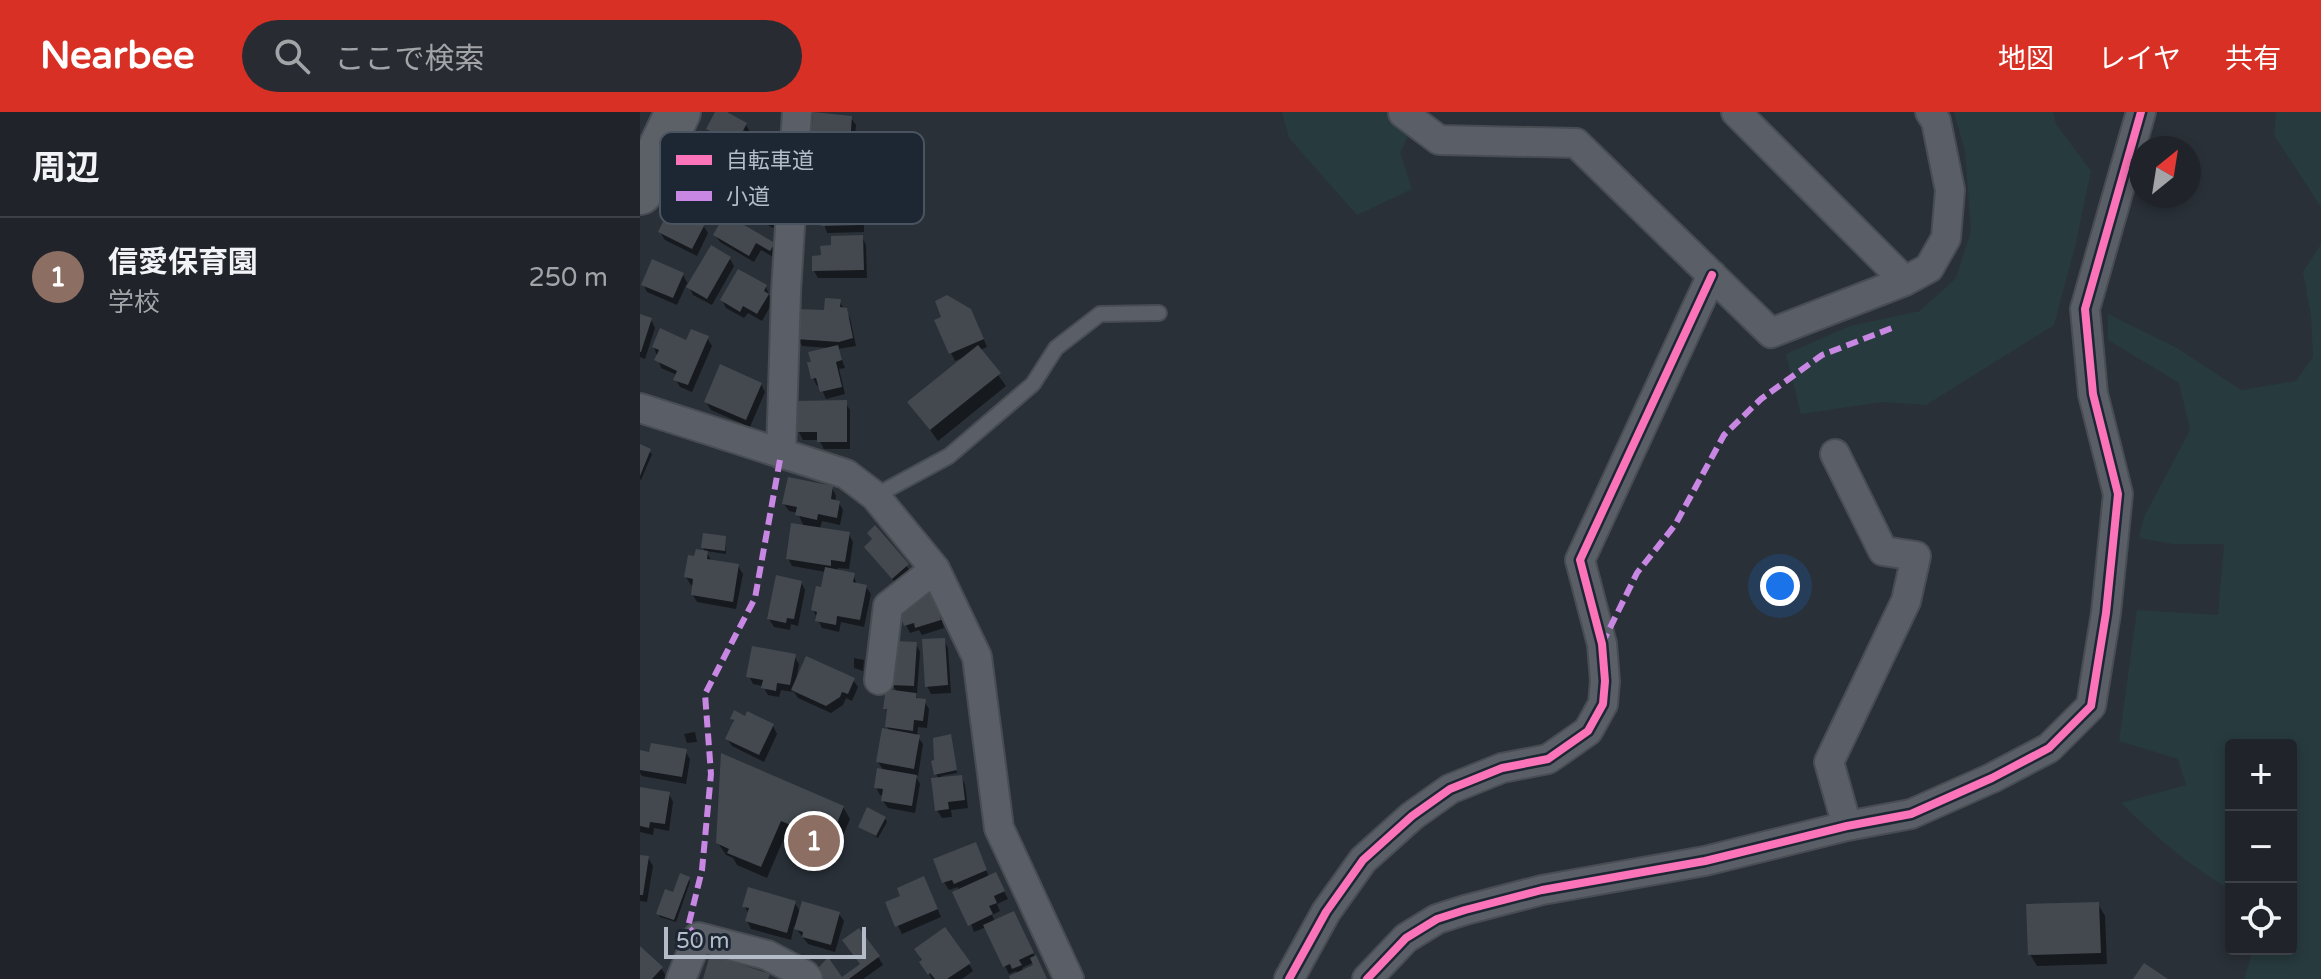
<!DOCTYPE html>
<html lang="ja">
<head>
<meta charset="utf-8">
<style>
	:root { --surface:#20242a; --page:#282c32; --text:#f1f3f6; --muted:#a2a4a8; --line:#3d4147; --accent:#d93025 }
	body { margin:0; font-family:"Varela Round","Noto Sans JP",sans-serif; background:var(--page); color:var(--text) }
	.controls { position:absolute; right:24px; bottom:24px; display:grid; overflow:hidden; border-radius:8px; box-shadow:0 4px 12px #0003 }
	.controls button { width:72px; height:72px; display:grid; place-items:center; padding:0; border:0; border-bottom:2px solid var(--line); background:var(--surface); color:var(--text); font:40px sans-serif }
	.compass { position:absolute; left:1489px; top:24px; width:72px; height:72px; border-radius:50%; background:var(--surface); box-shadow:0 4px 12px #0003; rotate:30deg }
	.scale { position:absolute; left:24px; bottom:20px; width:202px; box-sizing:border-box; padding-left:8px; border:4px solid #b4bcc9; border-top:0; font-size:22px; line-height:28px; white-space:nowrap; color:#b4bcc9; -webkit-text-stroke:6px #1d2633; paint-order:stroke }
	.you { position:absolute; left:1140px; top:474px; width:28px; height:28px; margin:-20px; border:6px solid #fff; border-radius:50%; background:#1a73e8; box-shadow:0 0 0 12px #1a73e833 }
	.badge { display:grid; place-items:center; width:52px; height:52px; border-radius:50%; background:var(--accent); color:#fff; font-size:26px; font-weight:700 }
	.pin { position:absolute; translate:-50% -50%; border:4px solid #fff; box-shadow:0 2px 8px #0006 }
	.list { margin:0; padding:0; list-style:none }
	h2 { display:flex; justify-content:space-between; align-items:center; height:104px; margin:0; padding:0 32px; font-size:34px }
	h2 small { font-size:26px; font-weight:400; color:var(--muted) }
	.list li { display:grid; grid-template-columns:52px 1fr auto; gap:24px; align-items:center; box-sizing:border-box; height:120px; padding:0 32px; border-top:2px solid var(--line) }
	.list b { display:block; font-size:30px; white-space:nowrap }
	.list p { margin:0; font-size:26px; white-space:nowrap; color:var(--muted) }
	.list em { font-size:26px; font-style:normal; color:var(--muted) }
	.icon { flex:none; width:44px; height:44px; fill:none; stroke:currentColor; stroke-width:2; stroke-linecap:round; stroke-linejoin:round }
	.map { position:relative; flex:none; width:1681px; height:867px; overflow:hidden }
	header { display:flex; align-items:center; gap:48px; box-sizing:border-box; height:112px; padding:0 40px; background:var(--accent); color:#fff }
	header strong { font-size:38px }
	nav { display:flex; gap:44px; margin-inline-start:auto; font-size:28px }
	.search { width:560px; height:72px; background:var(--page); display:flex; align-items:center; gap:20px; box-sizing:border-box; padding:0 28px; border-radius:44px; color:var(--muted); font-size:30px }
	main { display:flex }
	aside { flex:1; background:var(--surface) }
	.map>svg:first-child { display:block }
	.green { fill:#273a3e }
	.shadow { fill:#0007; fill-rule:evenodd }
	.building { fill:#444950 }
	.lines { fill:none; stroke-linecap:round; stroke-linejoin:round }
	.service-casing { stroke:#484c53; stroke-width:18 }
	.minor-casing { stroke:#484c53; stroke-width:32 }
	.primary-casing { stroke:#484c55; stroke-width:48 }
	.service { stroke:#5a5e66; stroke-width:14 }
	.minor { stroke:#5a5e66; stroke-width:28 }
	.primary { stroke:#5c6168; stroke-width:44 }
	.quiet { stroke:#c787e3; stroke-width:6; stroke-dasharray:12 6; stroke-linecap:butt }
	.cycleway-casing { stroke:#1d2633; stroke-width:13 }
	.cycleway { stroke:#fb73b8; stroke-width:8 }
	.key { fill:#1d2633; stroke:#4a5360; stroke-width:2 }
	.key-label { font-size:22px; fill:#b4bcc9 }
</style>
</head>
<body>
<header>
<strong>Nearbee</strong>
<div class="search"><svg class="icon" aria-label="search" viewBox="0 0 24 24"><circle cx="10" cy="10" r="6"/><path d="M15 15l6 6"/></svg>ここで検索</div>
<nav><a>地図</a><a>レイヤ</a><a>共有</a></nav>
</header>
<main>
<aside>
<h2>周辺<small></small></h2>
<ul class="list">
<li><span class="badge" style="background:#8d6e63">1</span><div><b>信愛保育園</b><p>学校</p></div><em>250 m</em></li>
</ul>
</aside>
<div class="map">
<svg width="1681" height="867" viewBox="0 0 1681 867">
	<rect width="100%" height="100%" fill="#2a3038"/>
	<path class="green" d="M642 0H779L760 41 772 77 717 103 649 26Z
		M1314 0H1413L1416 12 1451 59 1435 135 1414 213 1286 293 1242 290 1161 302 1146 242 1210 214 1280 199 1316 166 1331 119 1325 39Z
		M1636 0H1681V95L1634 23Z
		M1681 132V867H1604L1613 837H1651V633H1591V778C1549 754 1515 724 1481 691L1546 673 1538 647 1479 629 1497 498 1578 503 1584 432H1533L1499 426 1504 405 1550 318 1539 271 1468 228V202L1537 236 1601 278 1656 269 1673 245 1671 204 1663 160Z"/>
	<path class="shadow" d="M78 0H83L106 13 110 20 100 39 73 24 68 17Z
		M211 6 216 13 212 55 176 52 172 45Z
		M127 78 130 88 138 92 142 100 133 116 98 96 94 88Z
		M220 81 224 89V120L187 121 183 109H172L168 102Z
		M63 113 68 121 57 144 25 128 20 120Z
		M75 123 133 133 138 140 135 146 121 138 114 150 80 130Z
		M222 125 226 133 227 166H178L174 159 183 145Z
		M90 147 94 154 72 193 53 183 47 171 37 193 7 180 3 172 43 163 49 174Z
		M126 175 132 191 122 209 108 201 104 206 86 196 82 188Z
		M199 189 210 206 216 234 198 237 205 256 199 257 205 282 186 287 180 273 177 274 173 266 190 236 162 234 158 227Z
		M0 204 11 208 15 216 5 247 0 245Z
		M304 206 335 207 347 235 340 238 366 274 298 329 270 290 324 245 315 249 311 241Z
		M67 226 72 234 52 280 40 275 36 268 37 263 21 256 14 235Z
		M121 272 125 280 110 315 71 298 66 290Z
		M205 290 210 298V337H184L179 328H163L159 320Z
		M0 334 12 342 1 368 0 367Z
		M192 376 196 384 195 390 199 391 203 398 200 413 182 409 180 417 209 422 213 430 209 457 198 456V459L213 462 217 473 226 475 231 482 224 515 201 510 199 520 182 516 173 498 182 478 186 460 152 454 148 446 164 415 158 401 149 399 144 392Z
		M235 416 272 461 258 474 226 435 234 429Z
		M85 426 86 442 66 439 72 450 98 454 103 462 96 497 57 490 53 483 54 474 51 473 46 465 56 447 66 441 63 436Z
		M161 470 165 478 158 514 151 512 150 518 134 515 129 507Z
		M296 490 304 516 282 523 279 518 270 521 266 513Z
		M304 529 308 536 311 581 291 582 287 574Z
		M276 532 280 540 277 581H274L278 588 284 589 289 597 287 616 278 615 277 624 283 632 278 664 275 663 280 672 275 701 248 696 243 689 244 684 240 683 236 675 244 659 238 650 250 620 247 615 249 602 246 597 257 580 252 572Z
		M154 544 159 552 156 569 213 568 218 575 212 589 206 586 203 593 191 601 158 586 154 580 141 578 139 585 128 583 123 574 113 572 109 564Z
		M214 546 224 548 223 559 214 556Z
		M92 607 133 614 137 622 124 650 92 634 87 627 94 610Z
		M55 620 57 630 47 631 44 622Z
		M310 624 317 661 301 664 302 667 321 665 325 673 328 696 311 698 312 705 302 706 297 698 299 667 296 662Z
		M45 639 50 647 46 672 2 664 0 661V643Z
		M83 644 203 695 210 707 196 740 147 719 127 766 97 753 93 746 86 743 78 731Z
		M0 677 29 682 33 690 29 719 14 716 13 723 0 720Z
		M245 706 247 710 238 726 220 715Z
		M339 740 349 765 359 770 368 787 357 792 360 799 352 803 355 810 377 809 406 867H373L378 862 376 859 369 862 346 815 334 820 318 775 309 778 304 770 295 748ZM394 850 396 854 384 860 382 856Z
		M0 745 8 746 13 754 7 790 0 789Z
		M48 766 50 770 36 810 20 805 18 801Z
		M288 774 301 805 262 822 247 791Z
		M154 790 161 801 199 802 204 809 195 840 168 832 154 814 151 828 111 817 107 809 109 802 104 794Z
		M1458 792 1465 804 1467 852 1397 854 1390 842Z
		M0 837 21 856 26 864 23 867H0Z
		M276 838 329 852 333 859 322 867H292Z
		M238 845 243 853 223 867H202Z"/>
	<path class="building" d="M75 0H87L107 11 96 33 66 17Z
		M173 0 212 4 209 48 170 45Z
		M166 79H221V113L181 114V102H166Z
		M30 95 65 112 52 137 18 120Z
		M85 102 135 131 130 139 116 131 109 144 73 123Z
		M223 123 224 158 172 159V144L181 143 180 134 191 133V124Z
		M71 133 91 145 67 187 46 175Z
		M12 147 44 161 33 186 1 173Z
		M98 157 127 173 124 179 129 182 117 202 103 194 100 200 80 188Z
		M307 183 331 197 344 227 309 242 294 208 301 205 295 189Z
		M185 186 201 187 200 195 207 196 213 226 199 230 156 227 157 197 184 198Z
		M0 202 12 206 1 240H0Z
		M20 216 46 228 51 217 69 224 48 273 33 268 37 259 14 248 19 238 12 235Z
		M198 233 202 248 196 250 202 275 180 280 176 266 171 267 167 250H171L168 240Z
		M338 233 361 261 290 318 267 290Z
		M80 252 122 271 106 308 64 290Z
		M207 288V330H177V320H157L156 289Z
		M0 332 11 337 0 364Z
		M148 365 193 374 191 387 200 389 197 406 178 402 177 408 155 403 157 395 142 392Z
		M151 411 210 420 205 450 191 448V454L146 447Z
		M235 413 269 452 252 467 224 435 232 427 227 421Z
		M63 421 86 424 85 439 61 436Z
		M56 437 68 439 67 447 99 452 93 490 51 483 53 467 44 465 48 443 54 444Z
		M185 455 215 461 213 470 227 473 220 508 197 504 196 513 175 509 177 500 171 498 176 474 181 475Z
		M136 463 162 469 154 507 147 506 146 511 127 507Z
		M293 480 301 508 275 516 274 511 264 514 258 497 275 492 274 486Z
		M305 526 308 573 285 575 282 527Z
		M253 529 277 530 274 574 250 573Z
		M112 534 156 542 150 573 137 571 136 579 121 576 123 568 106 565Z
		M166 544 215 566 208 582 202 580 200 585 186 594 151 578Z
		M246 577 276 581V586L286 587 283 609 274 608 273 619 245 615 247 597H243Z
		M94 598 105 604 107 599 134 612 119 643 85 627 94 608 90 607Z
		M242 616 280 623 274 657 236 650Z
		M311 622 317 658 294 663 291 649 294 648 293 626Z
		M11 631 47 637 42 665 0 658V638L9 640Z
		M81 641 204 694 190 729 141 709 121 755 87 741 89 737 76 731Z
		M237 656 277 663 272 694 241 689 243 677 234 676Z
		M322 663 325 688 308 690 309 697 295 699 291 666Z
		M0 675 30 680 25 712 10 710 9 716 0 714Z
		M227 695 246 705 236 724 218 715Z
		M336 730 347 758 314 772 312 768 302 771 293 747Z
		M0 743 9 744 3 783H0Z
		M356 760 365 779 354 784 357 791 349 794 353 802 328 814 312 780Z
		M40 761 50 765 34 808 16 802 25 777 33 780Z
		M284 764 298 797 255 815 245 790 260 784 257 776Z
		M108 775 156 789 147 821 105 809 109 796 102 795Z
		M162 789 200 800 191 833 162 825 163 820 154 817Z
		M1459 790 1461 841 1388 843 1386 792Z
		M374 799 394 841 379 848 382 853 372 857 370 852 363 855 343 813Z
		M305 815 331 851 307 867H295L290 861 288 863 279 850 282 848 274 837Z
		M219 816 240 844 209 867H180L175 860 188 845 202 865 220 852 202 828Z
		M0 834 23 855 12 867H0Z
		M70 843 130 862 128 867H63Z
		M396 843 407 867H370L369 864 393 853 390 846Z
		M1504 851 1528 867H1493Z"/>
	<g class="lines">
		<g class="service-casing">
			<path id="service" d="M235 384 309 344 393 272 416 236 460 202 519 201"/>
		</g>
		<g class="minor-casing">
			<path id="minor" d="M1096 0 1265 169
				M763 1 799 28 936 31 1131 221 1265 169 1289 156 1306 126 1310 78 1296 9 1290 0
				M0 296 206 362 235 384 295 457 337 545 359 716 429 867
				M141 342 146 180 157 0
				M1195 342 1243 439 1276 444 1266 489 1189 650 1207 714
				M239 568 248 494 295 457
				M41 867 58 825 127 843 165 863 168 867
				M649 867 686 800 723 748 772 704 810 677 862 656 908 647 948 619 963 592 965 569 962 532 940 448 1072 163
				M727 867 766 826 797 807 825 798 902 778 1065 749 1207 714 1271 702 1352 666 1409 636 1451 594 1466 501 1478 382 1453 282 1445 197 1501 0"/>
		</g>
		<g class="primary-casing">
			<path id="primary" d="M0 80 38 0"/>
		</g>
		<use href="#service" class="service"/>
		<use href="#minor" class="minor"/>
		<use href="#primary" class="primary"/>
		<path class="quiet" d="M962 532 997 461 1035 413 1084 323 1121 287 1182 243 1252 216
			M58 825 48 815 62 758 71 662 65 582 115 486 141 342"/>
		<g class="cycleway-casing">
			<path id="cycleway" d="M649 867 686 800 723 748 772 704 810 677 862 656 908 647 948 619 963 592 965 569 962 532 940 448 1072 163
				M727 867 766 826 797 807 825 798 902 778 1065 749 1207 714 1271 702 1352 666 1409 636 1451 594 1466 501 1478 382 1453 282 1445 197 1501 0"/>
		</g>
		<use href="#cycleway" class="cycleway"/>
	</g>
	<rect x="20" y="20" width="264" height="92" rx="12" class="key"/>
	<rect x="36" y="43" width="36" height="10" fill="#fb73b8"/>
	<rect x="36" y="79" width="36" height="10" fill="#c787e3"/>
	<g class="key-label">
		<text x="86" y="56">自転車道</text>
		<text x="86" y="92">小道</text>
	</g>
</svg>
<div class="controls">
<button>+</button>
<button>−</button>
<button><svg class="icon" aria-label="locate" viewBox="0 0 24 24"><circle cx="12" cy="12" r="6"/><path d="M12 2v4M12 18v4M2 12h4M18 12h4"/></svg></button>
</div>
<svg class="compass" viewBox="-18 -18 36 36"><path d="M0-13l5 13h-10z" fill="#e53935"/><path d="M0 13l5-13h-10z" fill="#a2a4a8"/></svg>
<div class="scale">50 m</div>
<div class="you"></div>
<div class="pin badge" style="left:174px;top:729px;background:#8d6e63">1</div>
</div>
</main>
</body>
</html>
